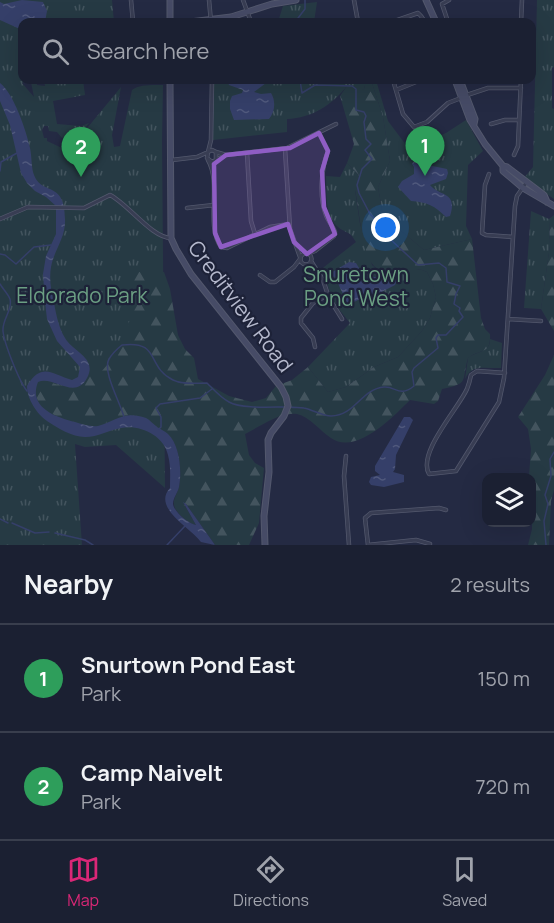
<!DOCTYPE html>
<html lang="en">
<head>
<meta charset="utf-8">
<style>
	:root { --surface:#1b2032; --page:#282d3e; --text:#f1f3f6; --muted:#a0a3ac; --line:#393e4d; --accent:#db2777 }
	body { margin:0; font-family:Manrope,sans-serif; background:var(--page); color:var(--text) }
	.controls { position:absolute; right:18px; bottom:18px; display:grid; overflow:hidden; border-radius:12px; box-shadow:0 6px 24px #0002 }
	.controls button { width:54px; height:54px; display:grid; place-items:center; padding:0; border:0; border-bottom:2px solid var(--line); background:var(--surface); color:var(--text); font:30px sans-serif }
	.you { position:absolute; left:386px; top:228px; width:21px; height:21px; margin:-15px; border:4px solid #fff; border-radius:50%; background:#1a73e8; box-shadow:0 0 0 9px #1a73e833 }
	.badge { display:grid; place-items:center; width:39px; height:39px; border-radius:50%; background:var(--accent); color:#fff; font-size:20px; font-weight:700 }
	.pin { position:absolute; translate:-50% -50px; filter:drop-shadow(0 2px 3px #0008) }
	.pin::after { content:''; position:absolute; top:32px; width:21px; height:18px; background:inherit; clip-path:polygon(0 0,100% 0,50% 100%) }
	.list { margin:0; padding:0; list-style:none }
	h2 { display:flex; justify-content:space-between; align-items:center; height:78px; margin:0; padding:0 24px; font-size:26px }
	h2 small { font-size:20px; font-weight:400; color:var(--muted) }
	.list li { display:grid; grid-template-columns:39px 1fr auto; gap:18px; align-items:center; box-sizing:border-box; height:108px; padding:0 24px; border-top:2px solid var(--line) }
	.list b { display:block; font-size:22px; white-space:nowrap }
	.list p { margin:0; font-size:20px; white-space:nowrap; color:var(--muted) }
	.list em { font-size:20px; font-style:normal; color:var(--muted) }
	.icon { flex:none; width:33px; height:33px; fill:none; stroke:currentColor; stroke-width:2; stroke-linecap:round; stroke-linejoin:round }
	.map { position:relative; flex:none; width:554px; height:545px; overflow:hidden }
	.search { position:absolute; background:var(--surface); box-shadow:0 6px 24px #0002; left:18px; right:18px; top:18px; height:66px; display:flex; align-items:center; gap:15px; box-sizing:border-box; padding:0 21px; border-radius:12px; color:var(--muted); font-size:22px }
	.sheet { height:294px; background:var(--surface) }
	nav { display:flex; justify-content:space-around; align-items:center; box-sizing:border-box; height:84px; border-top:2px solid var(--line); background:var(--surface); font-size:16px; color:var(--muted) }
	nav a { display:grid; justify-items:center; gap:3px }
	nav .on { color:var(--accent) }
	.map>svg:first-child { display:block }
	.grass { fill:url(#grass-tufts); fill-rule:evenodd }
	.forest { fill:url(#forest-firs) }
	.water { fill:url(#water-ripples) }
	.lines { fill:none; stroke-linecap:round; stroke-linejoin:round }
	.stream { stroke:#353f69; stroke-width:1.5 }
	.street-casing { stroke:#53586d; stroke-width:4.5 }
	.secondary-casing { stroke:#53586d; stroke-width:7 }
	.street { stroke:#383d53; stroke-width:3 }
	.secondary { stroke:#464b66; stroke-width:5 }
	.marked { fill:#8f5dc4; fill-opacity:0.2; stroke:#8f5dc4; stroke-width:4.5; stroke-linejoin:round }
	.labels { text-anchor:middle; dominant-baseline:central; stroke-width:4.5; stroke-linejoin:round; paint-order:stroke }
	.park-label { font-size:21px; fill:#6b9f83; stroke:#1d2238 }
	.street-label { font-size:21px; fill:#b5b9cd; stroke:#1d2238 }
</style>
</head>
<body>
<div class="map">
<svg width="554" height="545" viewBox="0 0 554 545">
	<defs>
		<pattern id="grass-tufts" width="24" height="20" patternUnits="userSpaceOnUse" patternTransform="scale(1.5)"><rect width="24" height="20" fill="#263a44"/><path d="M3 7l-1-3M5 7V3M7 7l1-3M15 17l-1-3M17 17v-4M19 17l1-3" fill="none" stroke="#43545e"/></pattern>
		<pattern id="forest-firs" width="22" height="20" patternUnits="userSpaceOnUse" patternTransform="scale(1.5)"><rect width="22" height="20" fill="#263a44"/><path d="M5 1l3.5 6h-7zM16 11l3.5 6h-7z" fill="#43545e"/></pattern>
		<pattern id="water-ripples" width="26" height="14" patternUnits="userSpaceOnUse" patternTransform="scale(1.5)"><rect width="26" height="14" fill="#353f69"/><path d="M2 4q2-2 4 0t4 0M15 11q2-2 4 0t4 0" fill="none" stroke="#50597d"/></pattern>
	</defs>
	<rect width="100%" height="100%" fill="#242a43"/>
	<path class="grass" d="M0 0H112L114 22H22V80H26L22 83 34 97 31 82 34 80H40H37V85L45 86 44 80H83L85 95 53 101 57 124 81 126 89 123 85 128 88 127 121 87 112 135 114 147 120 146 132 90C140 84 153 85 163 85L162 141 165 488 116 445 85 447 75 444 82 545H0ZM44 126H48L49 131 57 132 62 138 72 132 71 147 64 149 47 141V138H44L42 130Z
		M537 0H554V67L552 68V108L554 109V199L524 178 533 167Z
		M317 2 314 22H278L283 6Z
		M214 80H366L364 90 347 86C332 105 312 118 287 119V132L213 140Z
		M371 80H376L388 121 409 149 446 133 466 120 483 151 468 165 466 226 472 239 424 250 383 216 378 187 390 161 383 117Z
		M347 163 359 175 355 190 360 224 372 265 379 271 399 273 410 268 422 270 427 272 433 284 436 297 430 318 422 331 398 357 374 367 346 387 328 392 308 367 350 323 333 302 327 283 319 271 356 242C349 230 347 234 338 227 324 216 327 192 326 176L340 177Z
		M531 211 549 219 550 245 541 309 524 308Z
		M490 339 502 343 501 368C487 369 472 363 465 379L468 358C477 351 491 352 490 339Z"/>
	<path class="forest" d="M366 80H371L383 117 390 161 378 187 383 216 424 250 472 239 481 318 485 329 490 334C491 355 481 348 468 358 461 382 470 383 442 389L438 401 434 404 410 400C394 416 356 456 331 438 320 431 310 417 297 414 281 411 259 427 245 434L249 455 255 463 264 468 259 523 249 545H215L186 504H184L196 525C189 524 174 512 174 504 173 499 178 492 179 487 182 472 180 445 168 435 165 432 160 430 157 427 154 424 150 420 146 418 124 410 116 421 98 425 91 427 82 424 75 422 56 417 28 407 38 382L42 380 69 388 87 377 89 371 101 372C108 364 117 355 122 345 131 326 128 309 142 290L129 277 136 271 147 274 164 272 170 289 178 335 185 349 194 358 198 379 229 396 252 402 266 398 276 386 292 380 308 367 328 392 346 387 374 367 398 357 422 331 430 318 436 297 433 284 427 272C412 265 408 274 396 273 388 272 379 272 374 266 362 255 359 207 355 190V179L359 175 347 163 354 144 340 96 347 86H354L364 90Z
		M554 215V331L541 309 550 245 549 219Z
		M554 355V490L551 501 549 545H528L532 529V478L529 476 531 449 528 429 518 417 545 375Z"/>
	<path class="water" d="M22 0 43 2 47 11 45 22H22V30L0 20V2L4 4Z
		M227 80H270L254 92 261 94 271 93C276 101 275 112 269 119L234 120 230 109V101L232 96 242 93 243 90 229 85Z
		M0 83C14 94 26 130 30 148 32 157 31 167 34 175 42 196 65 180 65 219 66 237 54 250 51 267 49 278 51 292 54 303 56 314 59 329 65 338 72 351 98 358 87 378 75 401 53 375 38 382 28 407 55 417 75 422 82 424 90 427 98 426 116 421 124 410 146 418 150 420 153 424 157 427 160 429 165 431 168 434 180 445 182 472 179 487 178 492 173 498 173 504 174 512 189 524 196 525L183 502 186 504 215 545 201 542C190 527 152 508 170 488 170 477 171 466 168 455 164 435 139 424 121 428 109 430 98 437 85 437 72 437 58 428 47 421 37 414 27 399 27 386 42 361 53 375 72 380L78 377 80 367 57 341 47 319 45 302 43 274 46 256 56 234V206L46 197 35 191 27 183 21 173 10 125 0 101Z
		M413 162 447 169 448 173 446 179 430 185C440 197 458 191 450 216L446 217C435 206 427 202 411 201L398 187 402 181 414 174V167L412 164Z
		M349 262 356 263 359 268 358 276 355 279 356 282C371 272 375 278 391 282L396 279 397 280 395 285 368 299 358 300 348 305 335 277 330 276 329 274Z
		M404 417H410L413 420 396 455 395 469 393 472 404 475V482L384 487 371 485 369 482 371 477 380 475 375 471V466Z"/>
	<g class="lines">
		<path class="stream" d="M295 22 305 9V0
			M0 171 1 162 17 153
			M0 254 5 255 16 264 34 247 51 245
			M0 284C3 289 8 294 10 299 13 310 2 319 3 331 4 343 19 381 27 391
			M290 407C295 408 300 407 304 408 313 410 323 416 331 416 355 416 361 389 384 387 396 386 399 398 414 386L412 372 414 368 438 348 436 338 438 335H446L463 317 459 311 460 308 454 304 456 294 460 286 447 282 446 268 439 263 418 265 390 239 381 225 370 214 359 193 357 185 362 169 372 159 365 150 371 144 366 139 364 122 366 116 364 112 356 110V89L352 86 315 85 302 93 300 80
			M124 417C120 402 102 371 109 359 112 354 117 349 122 345 161 340 146 367 173 380 183 385 196 383 207 383 214 390 221 398 229 402 241 409 271 407 285 407
			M159 429 161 427V417L156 408 160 404 200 398 212 389
			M0 519 8 523
			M12 523 35 533 49 532
			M55 533 85 540 93 545
			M167 545 185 526
			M546 545 544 521 548 504 545 495 551 476 550 459 554 452"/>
		<g class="street-casing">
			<path id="street" d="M131 0 133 22
				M209 0 211 22
				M243 0 251 22
				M354 0 358 22
				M392 22 418 13 421 16 425 22
				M448 22 442 4 449 0
				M521 22 522 0
				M393 80 403 114 414 127 427 122 448 103 461 98
				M396 90 421 80
				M467 95 488 88H521
				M491 124 505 120H519
				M285 149 290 229 300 257
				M208 152 211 140 212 80
				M216 152 226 155 287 148 336 124
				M247 153 251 221 255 234
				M514 155 518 146 521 80
				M172 160 197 157 206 153
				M208 160C222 184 205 224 221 247L227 248 270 227 289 224
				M216 160V152L212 150 208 152 207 158 212 162 226 155
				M489 174 485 185 482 233 486 235 513 237
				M187 208 214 205
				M0 219 28 207 84 208 110 195C128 204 152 238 171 238
				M300.5 259a5.5 5.5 0 1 1 11 0a5.5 5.5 0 1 1-11 0Z
				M307 254 315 251 334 236 335 232C333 226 328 221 326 215 319 197 321 169 328 151L319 133
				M311 261 323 280 329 298 342 319
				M260 275 270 282H275L294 267 300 259
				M508 319 541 321
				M315 347 313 338 301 323V318L313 303 328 295
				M505 373 477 371 471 375C470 380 469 384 467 389 458 409 417 453 429 474L456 471 499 402 504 378 515 206 517 196 526 183
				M346 456 344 476 349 545
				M430 544 416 540 368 545 365 518 371 513 439 508 446 510"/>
		</g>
		<g class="secondary-casing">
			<path id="secondary" d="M170 0V22
				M426 0 436 22
				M190 22 231 17 272 4 296 0
				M170 80 171 238 176 249 191 274 281 387 286 397 288 406 284 416 271 433 268 440 269 472 264 516 265 545
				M455 80 470 120 485 144 503 166V171L523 188 554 206
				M460 80 475 119 474 124
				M503 166 507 167 544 195 547 202"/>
		</g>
		<use href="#street" class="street"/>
		<use href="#secondary" class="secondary"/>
	</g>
	<path class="marked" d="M319 133 328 151 322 171 324 207 335 234 307 254 294 242 288 224 221 247 215 233 214 164 226 155 290 148Z"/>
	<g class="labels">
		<g class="park-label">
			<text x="356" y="274">Snuretown<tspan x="356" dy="24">Pond West</tspan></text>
			<text x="82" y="295">Eldorado Park</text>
		</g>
		<g class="street-label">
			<text transform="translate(241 306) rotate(53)">Creditview Road</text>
		</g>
	</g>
</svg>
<div class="controls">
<button><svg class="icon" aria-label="layers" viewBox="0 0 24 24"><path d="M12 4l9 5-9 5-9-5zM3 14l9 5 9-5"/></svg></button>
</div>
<div class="you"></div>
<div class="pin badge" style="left:425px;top:176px;background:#2e9e5b">1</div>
<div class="pin badge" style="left:81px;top:177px;background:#2e9e5b">2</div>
<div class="search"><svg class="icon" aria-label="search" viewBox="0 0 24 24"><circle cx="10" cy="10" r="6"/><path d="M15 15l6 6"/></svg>Search here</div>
</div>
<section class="sheet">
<h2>Nearby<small>2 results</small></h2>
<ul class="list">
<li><span class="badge" style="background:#2e9e5b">1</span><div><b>Snurtown Pond East</b><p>Park</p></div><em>150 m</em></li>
<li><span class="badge" style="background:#2e9e5b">2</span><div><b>Camp Naivelt</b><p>Park</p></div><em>720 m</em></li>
</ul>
</section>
<nav>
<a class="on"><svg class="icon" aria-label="map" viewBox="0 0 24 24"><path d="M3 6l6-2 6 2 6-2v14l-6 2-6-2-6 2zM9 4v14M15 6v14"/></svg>Map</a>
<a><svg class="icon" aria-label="directions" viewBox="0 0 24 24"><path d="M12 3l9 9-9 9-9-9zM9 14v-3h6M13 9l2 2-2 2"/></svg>Directions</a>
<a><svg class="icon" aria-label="saved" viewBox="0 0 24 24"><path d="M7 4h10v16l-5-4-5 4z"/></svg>Saved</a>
</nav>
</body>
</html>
